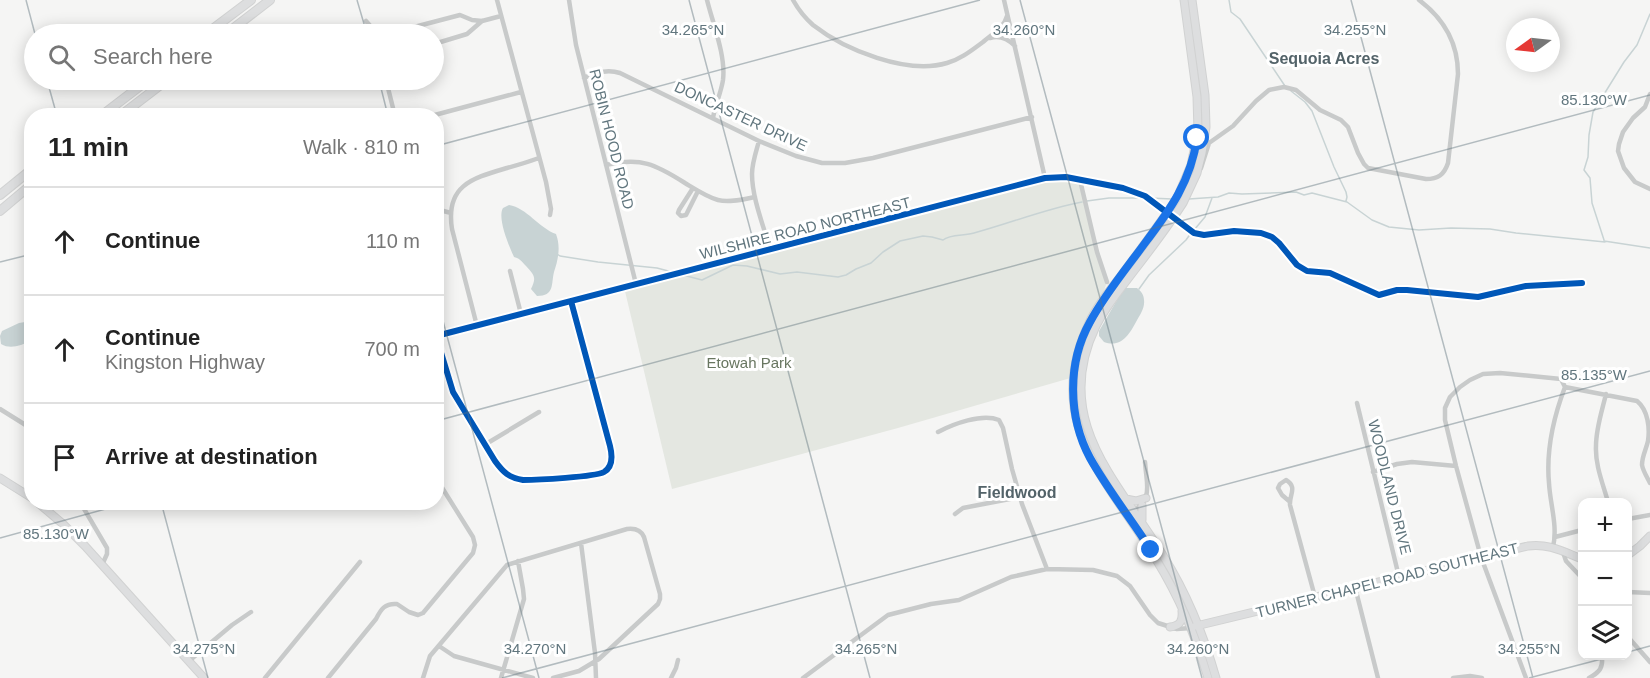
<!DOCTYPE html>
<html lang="en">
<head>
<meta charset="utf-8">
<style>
	:root { --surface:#fff; --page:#f6f6f6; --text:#222; --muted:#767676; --line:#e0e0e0 }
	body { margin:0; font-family:Helvetica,sans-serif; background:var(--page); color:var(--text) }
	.controls { position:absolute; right:18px; bottom:18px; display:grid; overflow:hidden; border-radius:12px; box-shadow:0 3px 15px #0003 }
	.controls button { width:54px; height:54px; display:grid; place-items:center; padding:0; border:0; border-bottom:2px solid var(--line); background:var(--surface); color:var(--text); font:30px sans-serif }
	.compass { position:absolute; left:1506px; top:18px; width:54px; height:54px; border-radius:50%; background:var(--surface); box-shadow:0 3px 15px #0003; rotate:255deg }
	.stop { position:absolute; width:18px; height:18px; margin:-14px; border:4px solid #1a73e8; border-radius:50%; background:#fff }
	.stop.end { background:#1a73e8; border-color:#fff; box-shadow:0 2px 6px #0008 }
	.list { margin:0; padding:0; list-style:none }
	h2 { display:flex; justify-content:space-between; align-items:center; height:78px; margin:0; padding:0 24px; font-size:26px }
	h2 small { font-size:20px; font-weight:400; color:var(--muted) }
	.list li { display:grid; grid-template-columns:39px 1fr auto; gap:18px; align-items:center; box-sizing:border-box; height:108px; padding:0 24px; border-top:2px solid var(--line) }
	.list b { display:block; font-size:22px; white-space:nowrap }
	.list p { margin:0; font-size:20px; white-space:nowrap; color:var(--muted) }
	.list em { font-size:20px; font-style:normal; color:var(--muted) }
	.icon { flex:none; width:33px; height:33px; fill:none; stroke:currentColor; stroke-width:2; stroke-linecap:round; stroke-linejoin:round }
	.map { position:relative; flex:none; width:1650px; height:678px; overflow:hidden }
	.search { position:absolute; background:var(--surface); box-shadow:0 3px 15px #0003; left:24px; top:24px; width:420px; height:66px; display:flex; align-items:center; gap:15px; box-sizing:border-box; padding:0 21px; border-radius:33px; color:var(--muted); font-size:22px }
	.panel { position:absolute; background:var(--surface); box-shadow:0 3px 15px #0003; left:24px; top:108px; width:420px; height:402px; border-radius:24px }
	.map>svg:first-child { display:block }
	.green { fill:#e4e7e1 }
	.water { fill:#c8d3d4 }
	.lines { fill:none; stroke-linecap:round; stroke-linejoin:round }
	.stream { stroke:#c8d3d4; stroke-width:1.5 }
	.secondary-casing { stroke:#d1d2d2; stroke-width:9 }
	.highway-casing { stroke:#d1d2d2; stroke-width:10 }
	.street { stroke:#c8caca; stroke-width:4.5 }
	.secondary { stroke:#dddedf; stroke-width:7 }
	.highway { stroke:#dddedf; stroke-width:8 }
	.cycleway-casing { stroke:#fff; stroke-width:10 }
	.cycleway { stroke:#0057b8; stroke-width:6 }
	.route { stroke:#1a73e8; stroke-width:8 }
	.ticks { fill:none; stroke:#61767e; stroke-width:1.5; stroke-opacity:0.45 }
	.labels { text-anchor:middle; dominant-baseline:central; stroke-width:6; stroke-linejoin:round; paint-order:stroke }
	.street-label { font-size:15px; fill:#61767e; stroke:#fff }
	.park-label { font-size:15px; fill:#687660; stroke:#fff }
	.neighbourhood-label { font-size:16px; font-weight:bold; fill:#536369; stroke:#fff }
	.ticks-label { font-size:15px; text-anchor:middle; fill:#61767e; stroke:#fff; stroke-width:6; stroke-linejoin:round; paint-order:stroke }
</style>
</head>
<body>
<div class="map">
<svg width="1650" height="678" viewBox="0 0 1650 678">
	<rect width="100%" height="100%" fill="#f5f5f4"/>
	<path class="green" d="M1052 176 1080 180 1107 282 1074 377 898 428 672 489 624 287Z"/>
	<path class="water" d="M509 205C527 208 539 228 556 234 561 247 558 260 554 272 551 284 555 296 537 296L531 289C537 277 534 275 526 266 521 261 521 259 514 257 509 246 497 218 503 208Z
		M1124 288H1137C1141 291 1144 295 1144 300 1145 308 1140 315 1136 322 1129 335 1121 348 1104 342L1099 336V331Z
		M31 321V341C21 345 11 350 1 344L0 336 2 331 19 323Z"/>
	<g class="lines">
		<path class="stream" d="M1229 0 1231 12 1240 19 1285 86
			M1291 91 1305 102 1312 111 1334 167 1346 192 1347 197 1346 201
			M1150 198 1172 199
			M1189 199 1218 197 1229 193 1242 194 1296 192 1304 195 1312 193 1347 202 1372 220 1389 227 1419 230 1451 228 1490 229 1516 233 1605 242 1604 241 1650 248
			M1087 201 1109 198H1145
			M1194 230 1205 217 1212 198
			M1604 240 1592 203 1590 178 1584 170 1588 157 1589 135 1593 112 1624 62 1637 45 1650 14
			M557 254 560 256 598 262 657 268 672 272
			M679 274 702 280 733 265 747 266 780 274 797 272 838 277 846 275 856 269 871 263 883 252 900 241 923 236 932 237 943 240C950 234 965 236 974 233 1011 223 1045 209 1082 202
			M1139 289 1149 275 1186 240 1191 233"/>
		<g class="secondary-casing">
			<path id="secondary" d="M1184 0 1197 97 1198 131 1191 165 1177 198C1159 225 1140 250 1121 276 1109 291 1096 307 1088 325 1042 425 1110 482 1157 561 1179 597 1196 637 1208 678
				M1192 0 1205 95 1206 127 1202 153 1197 173 1183 203C1164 233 1142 260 1121 288 1112 300 1103 312 1096 326 1050 421 1119 482 1164 557 1187 594 1204 636 1216 678
				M0 478 32 498
				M1126 499 1136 501 1146 498
				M37 502 63 524 85 546 204 678
				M1142 520V505
				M1628 555 1640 546 1650 536
				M1196 626 1528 546C1548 543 1564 552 1582 559
				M1170 627C1180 626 1183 621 1182 611"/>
		</g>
		<g class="highway-casing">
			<path id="highway" d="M206 34 251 0
				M226 34 270 0
				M101 116 148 80
				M120 116 167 80
				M0 195 32 169
				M0 211 32 184"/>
		</g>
		<path class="street" d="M497 0 546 182 551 209 550 215
			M569 0 576 45 636 284
			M707 0C713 24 726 56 723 80 721 93 715 105 713 118
			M793 0C798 9 805 18 813 25 845 50 907 75 947 63 961 59 972 50 983 42 992 34 1004 28 1007 16
			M1004 0 1045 178
			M366 21 373 29 374 34
			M408 34 412 29 418 26 460 15 472 20 482 21 501 16
			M990 38C1000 35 1008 39 1015 46
			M434 44 467 34 482 21
			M584 78C596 72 607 69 620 73L759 141 796 156 822 163H845L873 158 1032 117
			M386 80 395 116
			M1650 94 1645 107 1633 118 1623 132 1619 144 1618 151 1624 168 1635 182 1650 189
			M431 116 521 92
			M759 141C756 152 752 163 752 174 752 198 764 227 770 249
			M606 165C641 157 655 164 685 183 695 189 707 197 718 200 730 203 744 199 755 197
			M1201 168 1209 143 1233 126 1256 101 1269 90 1284 87 1296 90 1320 110 1341 120 1348 127 1358 153 1364 164 1368 168 1426 179C1438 179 1444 175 1448 163L1458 74C1458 43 1443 18 1419 0
			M1080 180 1097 252 1107 282
			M693 188 679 210 678 213 681 216 686 215 698 191
			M436 209 451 213
			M510 271 521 314
			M571 301 610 446C612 454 614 466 604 472 595 477 537 480 523 480 509 478 503 472 495 461L453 392 436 336 1045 178 1066 177 1123 188 1145 196 1194 233 1204 235 1234 231 1261 233 1272 237 1279 243 1297 265 1307 271 1330 273 1379 295 1397 290H1407L1478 297 1526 286 1582 283
			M477 326 452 229C445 185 473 178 507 168 518 165 528 162 539 158
			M1565 387 1637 401C1648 410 1650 428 1648 441 1646 450 1642 456 1642 465 1643 471 1647 477 1650 483
			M1606 394C1602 411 1596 428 1596 446 1595 465 1603 484 1608 502
			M1357 403 1399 577
			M0 409 32 429
			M938 432C953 424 982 413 999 420L1003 428 1012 469 1022 504 1047 569
			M486 444 539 412
			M1373 472 1397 464 1412 462 1456 466
			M1289 501 1282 495 1278 488 1280 484 1286 480C1298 487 1289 495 1290 505L1315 597
			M80 502 107 548V554L102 565
			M955 514 963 508 1020 497
			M1128 516C1154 497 1147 490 1145 462
			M1628 519 1650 515
			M1555 537 1582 530
			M581 543 595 653 596 678
			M1553 547C1558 526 1550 504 1549 483 1546 451 1554 416 1565 387
			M1563 552 1566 561 1582 578
			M1355 587 1378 678
			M1628 592 1650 593
			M1628 637 1650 662
			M439 646 454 656 533 678
			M189 661 232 625 251 612
			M265 678 360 562
			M328 678 376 619C381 609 385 603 397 604L409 612 418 615 423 613 473 553 475 545 473 537 436 478
			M423 678 430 656 507 565 627 529C635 528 641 530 644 537L660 594V599L658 604 599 659 579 671 553 678
			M501 678 524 599 523 589 518 561
			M671 678 676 668 678 660
			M803 678 888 615 931 604 959 600 1011 577 1047 569 1093 570 1117 576 1130 586 1150 615 1158 623 1177 629 1191 628
			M1453 678 1470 676 1482 678
			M1526 678 1481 557 1456 466 1445 420V408L1450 397 1460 387 1470 380 1483 374 1500 373 1561 379 1565 387
			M1589 678C1600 672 1603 668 1602 656"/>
		<use href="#secondary" class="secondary"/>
		<use href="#highway" class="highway"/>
		<g class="cycleway-casing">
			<path id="cycleway" d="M571 301 610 446C612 454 614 466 604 472 595 477 537 480 523 480 509 478 503 472 495 461L453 392 436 336 1045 178 1066 177 1123 188 1145 196 1194 233 1204 235 1234 231 1261 233 1272 237 1279 243 1297 265 1307 271 1330 273 1379 295 1397 290H1407L1478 297 1526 286 1582 283"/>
		</g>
		<use href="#cycleway" class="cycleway"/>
	</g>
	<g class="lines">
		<path class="route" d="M1151 550C1131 519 1108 490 1090 458 1068 417 1067 363 1090 322 1105 294 1126 269 1145 243 1170 210 1191 181 1197 138"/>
	</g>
	<path class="ticks" d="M26 0 35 34M357 0 367 34M689 0 870 678M1020 0 1202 678M1351 0 1533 678M47 80 57 116M379 80 388 116M436 146 980 0M0 262 32 254M436 295 539 678M436 421 1650 95M161 502 208 678M0 538 131 502M1628 652 1650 646M502 678 1650 371M1529 678 1613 656"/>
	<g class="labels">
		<g class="street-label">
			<text transform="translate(741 116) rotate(25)">DONCASTER DRIVE</text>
			<text transform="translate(612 139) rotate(76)">ROBIN HOOD ROAD</text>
			<text transform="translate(805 228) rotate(-14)">WILSHIRE ROAD NORTHEAST</text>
			<text transform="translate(1390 487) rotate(76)">WOODLAND DRIVE</text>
			<text transform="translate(1387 580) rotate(-14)">TURNER CHAPEL ROAD SOUTHEAST</text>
		</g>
		<g class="park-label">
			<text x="749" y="362">Etowah Park</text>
		</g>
		<g class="neighbourhood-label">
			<text x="1324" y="58">Sequoia Acres</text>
			<text x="1017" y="492">Fieldwood</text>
		</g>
	</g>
	<g class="ticks-label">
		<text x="693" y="35">34.265°N</text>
		<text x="1355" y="35">34.255°N</text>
		<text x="1024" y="35">34.260°N</text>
		<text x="1594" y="105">85.130°W</text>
		<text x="1594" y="380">85.135°W</text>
		<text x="56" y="539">85.130°W</text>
		<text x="204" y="654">34.275°N</text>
		<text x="535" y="654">34.270°N</text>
		<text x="866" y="654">34.265°N</text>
		<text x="1198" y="654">34.260°N</text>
		<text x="1529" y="654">34.255°N</text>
	</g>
</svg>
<div class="controls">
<button>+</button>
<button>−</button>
<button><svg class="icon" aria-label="layers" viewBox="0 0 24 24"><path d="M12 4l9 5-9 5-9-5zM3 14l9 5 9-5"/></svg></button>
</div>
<svg class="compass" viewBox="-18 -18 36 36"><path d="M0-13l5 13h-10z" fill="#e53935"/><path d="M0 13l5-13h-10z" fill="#767676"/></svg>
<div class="stop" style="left:1197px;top:138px"></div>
<div class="stop end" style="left:1151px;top:550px"></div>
<div class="search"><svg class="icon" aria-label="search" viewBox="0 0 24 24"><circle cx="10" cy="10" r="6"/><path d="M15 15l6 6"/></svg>Search here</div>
<section class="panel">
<h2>11 min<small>Walk · 810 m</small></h2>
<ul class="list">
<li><svg class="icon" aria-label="ahead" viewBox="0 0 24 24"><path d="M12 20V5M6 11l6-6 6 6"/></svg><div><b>Continue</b></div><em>110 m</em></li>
<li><svg class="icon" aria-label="ahead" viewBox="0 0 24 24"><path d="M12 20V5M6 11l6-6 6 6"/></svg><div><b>Continue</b><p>Kingston Highway</p></div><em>700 m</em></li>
<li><svg class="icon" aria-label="arrive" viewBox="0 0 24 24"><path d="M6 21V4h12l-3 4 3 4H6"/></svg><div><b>Arrive at destination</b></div></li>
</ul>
</section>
</div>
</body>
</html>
